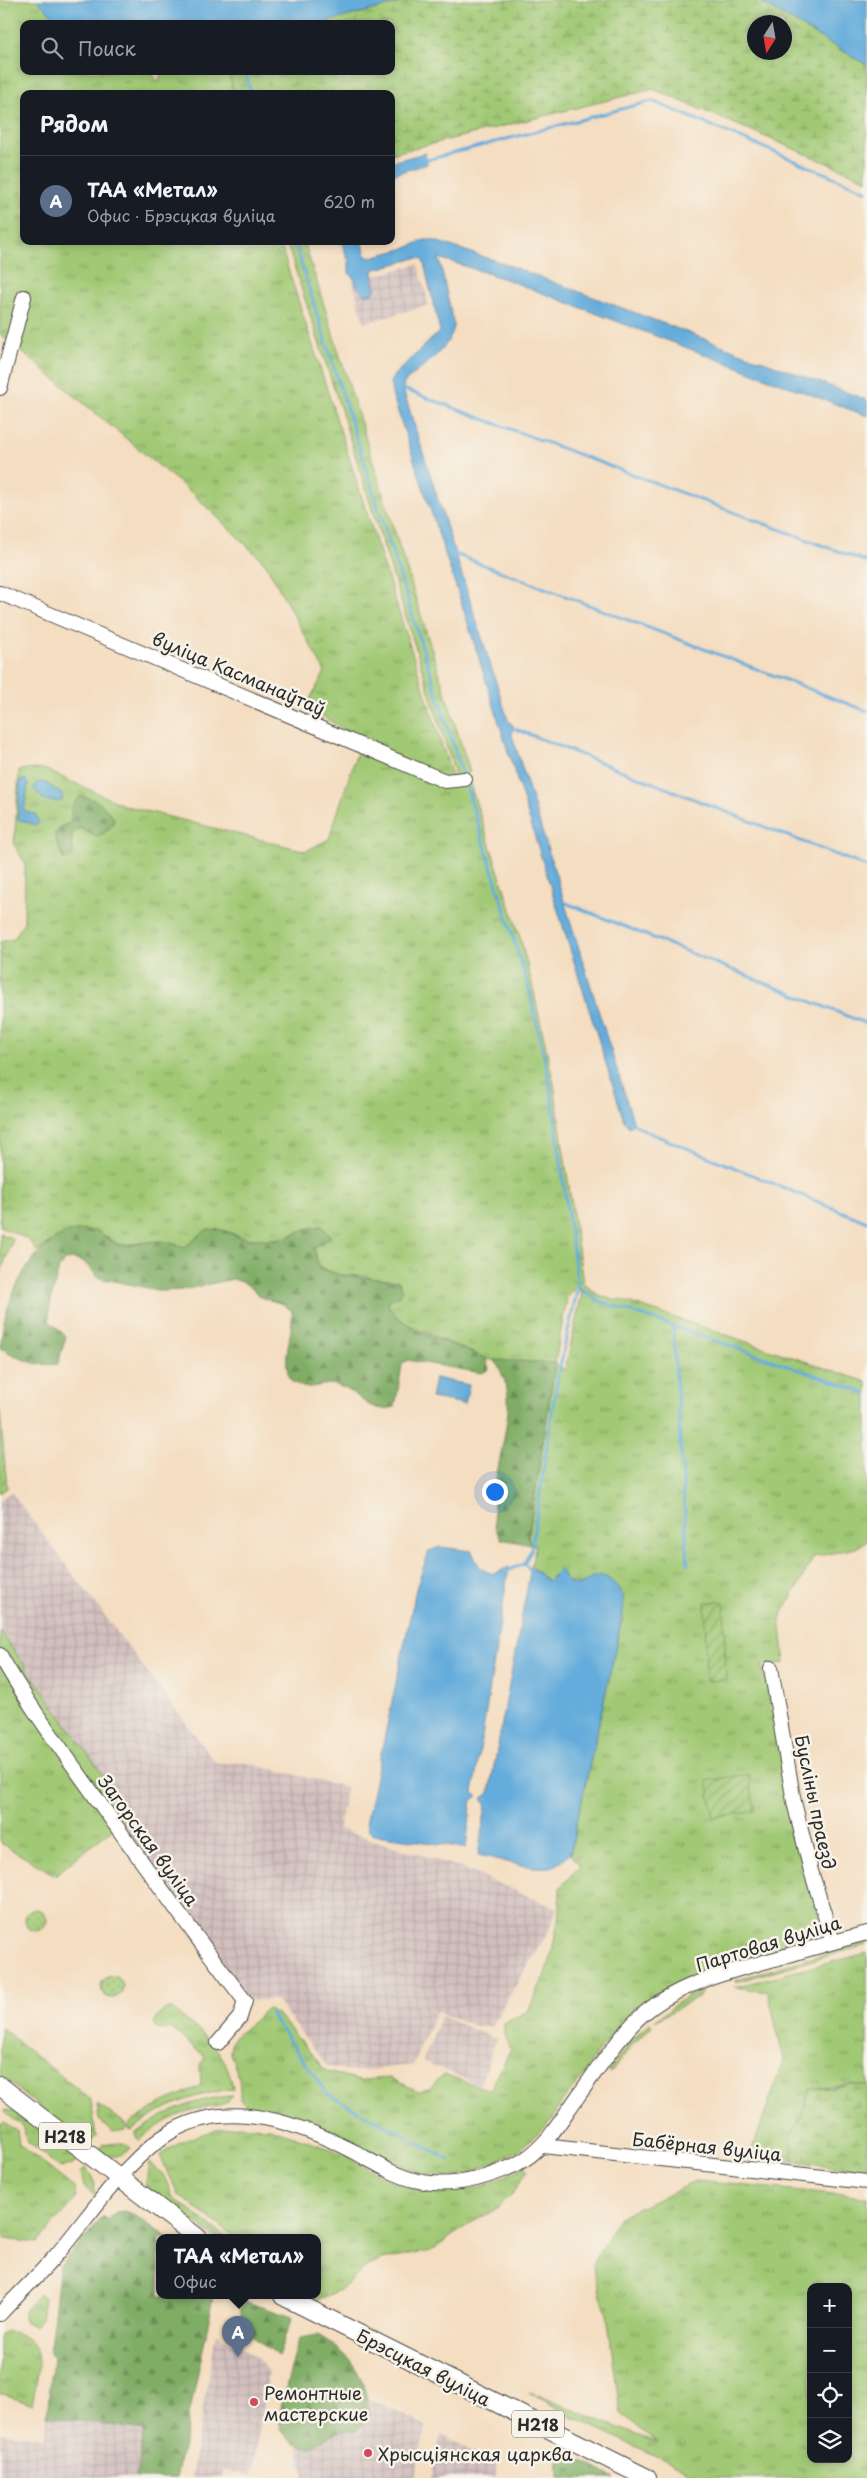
<!DOCTYPE html>
<html lang="ru">
<head>
<meta charset="utf-8">
<style>
	:root { --surface:#171b24; --page:#20242c; --text:#f1f3f6; --muted:#9ea1a6; --line:#363941; --accent:#d93025 }
	body { margin:0; font-family:"Playpen Sans",sans-serif; background:var(--page); color:var(--text) }
	.controls { position:absolute; right:15px; bottom:15px; display:grid; overflow:hidden; border-radius:10px; box-shadow:0 2px 8px #0003 }
	.controls button { width:45px; height:45px; display:grid; place-items:center; padding:0; border:0; border-bottom:1px solid var(--line); background:var(--surface); color:var(--text); font:25px sans-serif }
	.compass { position:absolute; left:747px; top:15px; width:45px; height:45px; border-radius:50%; background:var(--surface); box-shadow:0 2px 8px #0003; rotate:191deg }
	.you { position:absolute; left:494px; top:1491px; width:18px; height:18px; margin:-12px; border:4px solid #fff; border-radius:50%; background:#1a73e8; box-shadow:0 0 0 8px #1a73e833 }
	.badge { display:grid; place-items:center; width:32px; height:32px; border-radius:50%; background:var(--accent); color:#fff; font-size:16px; font-weight:700 }
	.pin { position:absolute; translate:-50% -41px; filter:drop-shadow(0 1px 2px #0008) }
	.pin::after { content:''; position:absolute; top:26px; width:18px; height:15px; background:inherit; clip-path:polygon(0 0,100% 0,50% 100%) }
	.popup { position:absolute; left:156px; top:2234px; width:165px; height:65px; box-sizing:border-box; display:grid; place-content:center; border-radius:10px; background:var(--surface); filter:drop-shadow(0 1px 4px #0005); font-size:16px; white-space:nowrap; color:var(--muted) }
	.popup b { font-size:19px; color:var(--text) }
	.popup::after { content:''; position:absolute; left:50%; top:100%; margin-left:-10px; border:10px solid transparent; border-top-color:var(--surface) }
	.list { margin:0; padding:0; list-style:none }
	h2 { display:flex; justify-content:space-between; align-items:center; height:65px; margin:0; padding:0 20px; font-size:21px }
	h2 small { font-size:16px; font-weight:400; color:var(--muted) }
	.list li { display:grid; grid-template-columns:32px 1fr auto; gap:15px; align-items:center; box-sizing:border-box; height:90px; padding:0 20px; border-top:1px solid var(--line) }
	.list b { display:block; font-size:19px; white-space:nowrap }
	.list p { margin:0; font-size:16px; white-space:nowrap; color:var(--muted) }
	.list em { font-size:16px; font-style:normal; color:var(--muted) }
	.icon { flex:none; width:28px; height:28px; fill:none; stroke:currentColor; stroke-width:2; stroke-linecap:round; stroke-linejoin:round }
	.map { position:relative; flex:none; width:867px; height:2478px; overflow:hidden }
	.search { position:absolute; background:var(--surface); box-shadow:0 2px 8px #0003; left:20px; top:20px; width:375px; height:55px; display:flex; align-items:center; gap:12px; box-sizing:border-box; padding:0 18px; border-radius:10px; color:var(--muted); font-size:19px }
	.panel { position:absolute; background:var(--surface); box-shadow:0 2px 8px #0003; left:20px; top:90px; width:375px; height:155px; border-radius:10px }
	.map>svg:first-child { display:block }
	.industrial { fill:url(#industrial-grid) }
	.grass { fill:url(#grass-tufts); stroke:#667a50; fill-rule:evenodd }
	.forest { fill:url(#forest-firs); stroke:#566c48 }
	.wetland { fill:url(#wetland-marsh); stroke:#667a50; fill-rule:evenodd }
	.park { fill:url(#park-dots); stroke:#667a50 }
	.garden { fill:url(#garden-furrows); stroke:#667a50 }
	.water { fill:#64acdb; stroke:#486c83 }
	.lines { fill:none; stroke-linecap:round; stroke-linejoin:round }
	.stream { stroke:#64acdb; stroke-width:3 }
	.minor-casing { stroke:#494641; stroke-width:16 }
	.major-casing { stroke:#494641; stroke-width:20 }
	.minor { stroke:#fff; stroke-width:14 }
	.major { stroke:#fff; stroke-width:18 }
	.poi-dot { fill:#d1495b; stroke:#f7f3e8; stroke-width:2 }
	.labels { text-anchor:middle; dominant-baseline:central; stroke-width:5; stroke-linejoin:round; paint-order:stroke }
	.shield { fill:#f7f3e8; stroke:#686764; stroke-width:1 }
	.shield-label { font-size:16px; font-weight:bold; fill:#2b2b2b }
	.street-label { font-size:18px; fill:#2b2b2b; stroke:#f7f3e8 }
	.poi-label { font-size:18px; fill:#2b2b2b; stroke:#f7f3e8; text-anchor:start }
</style>
</head>
<body>
<div class="map">
<svg width="867" height="2478" viewBox="0 0 867 2478">
	<defs>
		<pattern id="industrial-grid" width="8" height="8" patternUnits="userSpaceOnUse" patternTransform="scale(1.25)"><rect width="8" height="8" fill="#d1bfbd"/><path d="M0 4h8M4 0v8" fill="none" stroke="#b4a4a3"/></pattern>
		<pattern id="grass-tufts" width="24" height="20" patternUnits="userSpaceOnUse" patternTransform="scale(1.25)"><rect width="24" height="20" fill="#a1c975"/><path d="M3 7l-1-3M5 7V3M7 7l1-3M15 17l-1-3M17 17v-4M19 17l1-3" fill="none" stroke="#83a360"/></pattern>
		<pattern id="forest-firs" width="22" height="20" patternUnits="userSpaceOnUse" patternTransform="scale(1.25)"><rect width="22" height="20" fill="#80ad66"/><path d="M5 1l3.5 6h-7zM16 11l3.5 6h-7z" fill="#698d54"/></pattern>
		<pattern id="wetland-marsh" width="20" height="14" patternUnits="userSpaceOnUse" patternTransform="scale(1.25)"><rect width="20" height="14" fill="#a1c975"/><path d="M1 5h8M5 5V1M11 12h8M15 12V8" fill="none" stroke="#83a360"/></pattern>
		<pattern id="park-dots" width="8" height="8" patternUnits="userSpaceOnUse" patternTransform="scale(1.25)"><rect width="8" height="8" fill="#a1c975"/><path d="M2 2h.1M6 6h.1" fill="none" stroke="#83a360" stroke-width="1.8" stroke-linecap="round"/></pattern>
		<pattern id="garden-furrows" width="10" height="10" patternUnits="userSpaceOnUse" patternTransform="scale(1.25)"><rect width="10" height="10" fill="#a1c975"/><path d="M-1 1l2-2M0 10L10 0M9 11l2-2" fill="none" stroke="#83a360"/></pattern>
	</defs>
	<rect width="100%" height="100%" fill="#f7f3e8"/>
	<filter id="ink" filterUnits="userSpaceOnUse"><feTurbulence type="fractalNoise" baseFrequency=".02" numOctaves="2"/><feDisplacementMap in="SourceGraphic" scale="10" xChannelSelector="R" yChannelSelector="G"/><feConvolveMatrix kernelMatrix="1 2 1 2 8 2 1 2 1" color-interpolation-filters="sRGB"/></filter>
	<filter id="wash" filterUnits="userSpaceOnUse"><feTurbulence type="fractalNoise" baseFrequency=".0096" numOctaves="4" result="noise"/><feDisplacementMap in="SourceGraphic" scale="20" xChannelSelector="R" yChannelSelector="G"/><feGaussianBlur stdDeviation="1.12" result="paint"/><feColorMatrix in="noise" values="0 0 0 0 0 0 0 0 0 0 0 0 0 0 0 0 0 1.4 0 .05"/><feComposite in="paint" operator="in"/></filter>
	<g filter="url(#wash)">
		<rect width="100%" height="100%" fill="#f4ddc0"/>
		<path class="industrial" d="M418 264 429 305 364 323 353 282Z
			M11 1492 217 1764 242 1762 346 1787 339 1829 462 1868 556 1908 550 1929 491 2026H475L436 2011 413 2065 351 2072 327 2066 276 2000 234 1999 0 1635V1500Z
			M441 2016 496 2039 480 2085 423 2061Z
			M216 2334 242 2347 258 2359 269 2373 252 2475 223 2470 222 2478H191Z
			M313 2371 426 2426 415 2478H304L295 2426Z
			M47 2416 144 2430 136 2478H0V2433L45 2438Z
			M441 2434 497 2465 495 2478H431Z"/>
		<path class="grass" d="M0 0H37L61 24H24V71H151L158 82 163 71H229L234 94H24V241H279L452 776 469 781 520 937 532 984 554 1084 583 1283 598 1295 617 1301 619 1299 867 1382V1541L856 1548 814 1557 780 1618 785 1663 762 1666 819 1916V1935L814 1941 648 2003 621 2026 595 2055 583 2077 561 2103 550 2122 518 2151 469 2174 448 2177 414 2173 344 2138 330 2136 299 2119 249 2108 241 2100 239 2078 230 2053 231 2041 267 2008 279 2016 327 2072 361 2080 391 2078 418 2091 430 2089 443 2074 490 2090 511 2049 504 2035V2023L528 2011 543 1979 550 1961 558 1922 560 1888 580 1865 570 1854 623 1614 593 1576C578 1589 581 1583 564 1581 559 1581 553 1581 548 1581L531 1567 536 1545H532L528 1538 554 1370 486 1359 407 1324 392 1313 388 1304 390 1299 399 1296 367 1276 341 1275 319 1268 314 1248 331 1237 305 1229C275 1243 253 1243 223 1230L185 1247 161 1241 120 1245 96 1231 54 1239 37 1252 29 1240 0 1226V942L14 939 24 922 25 863 14 845 19 770 44 769 126 806 306 851 329 839 361 740 306 706 325 672 265 563 192 493 0 334ZM576 1287 582 1293 565 1370 555 1363 567 1298Z
			M286 241H304L470 772 456 777 341 410Z
			M0 1233 13 1239 0 1275Z
			M0 1411 7 1488 0 1493Z
			M0 1631 131 1814 55 1875 2 1844 0 1840Z
			M867 1941V1945L736 1982V1980Z
			M867 1953V2086C848 2083 829 2088 810 2089L800 2120 790 2137 794 2161 754 2157 752 2150 784 2060 768 1992 734 1987Z
			M699 1991 702 1993 699 1996 655 2021 678 2002Z
			M172 2009C202 2034 227 2048 233 2089 196 2094 160 2106 132 2131L129 2130V2124L163 2102 201 2086 200 2066 205 2057 171 2028 164 2030 155 2027 154 2022 164 2010Z
			M650 2023 652 2025 650 2028 633 2044 610 2073 608 2071 631 2041Z
			M0 2027 91 2100 96 2137 88 2145 0 2075Z
			M232 2096C226 2107 216 2105 205 2107 181 2111 158 2125 139 2140L136 2137V2133C164 2112 197 2098 232 2096Z
			M97 2103 126 2125V2130L113 2132 99 2120Z
			M7 2110 14 2111 77 2160 73 2165 59 2167 26 2140 24 2128 4 2111Z
			M4 2122 17 2131 19 2144 74 2188 76 2199 37 2243 5 2239 0 2235V2127Z
			M238 2126 270 2128 339 2152 390 2181 416 2189 461 2191 485 2186 525 2166 528 2170 514 2192 498 2208 469 2224 431 2251 382 2260 362 2269 352 2281 339 2290 325 2297 310 2301 303 2297 317 2296V2238H236L178 2194 160 2155C185 2138 208 2130 238 2126Z
			M123 2143 131 2148C121 2157 110 2159 98 2152L104 2144Z
			M149 2163 163 2174 173 2197 227 2238H216L150 2189 146 2184Z
			M86 2167 95 2184 94 2195 84 2187 81 2172Z
			M696 2181 867 2197V2478H703L573 2417 529 2392 657 2443 620 2412 607 2314 592 2267 618 2218ZM811 2287H848V2459H811Z
			M39 2294 44 2298 41 2319 34 2326 24 2321V2311Z
			M8 2331C49 2338 38 2374 32 2404L0 2394V2334Z"/>
		<path class="forest" d="M80 797C96 797 105 806 114 819L113 825C97 840 97 838 79 828L72 834 73 855 69 859H63L54 834 61 827 71 822V807Z
			M322 1226 331 1237 314 1248 319 1268 341 1275 398 1281 403 1290 399 1296 390 1299 388 1304C403 1334 457 1343 486 1359L489 1369 482 1373 407 1360 402 1365 395 1407C367 1414 364 1396 342 1387 327 1380 316 1389 303 1387 300 1386 296 1383 292 1382 279 1359 294 1336 292 1311L283 1304 263 1298 245 1283 233 1279 182 1290 162 1291 99 1278 84 1262 73 1259 66 1260 59 1268 50 1304 49 1321 66 1336 58 1364C36 1367 20 1359 1 1348 1 1302 37 1221 95 1231 104 1233 112 1245 121 1245 134 1246 147 1241 159 1241 168 1242 177 1245 185 1247L207 1229 223 1230 244 1239H285L305 1229Z
			M495 1360 555 1363 528 1538 532 1545 501 1539C479 1509 512 1433 508 1396 507 1383 501 1371 495 1360Z
			M125 2211 133 2214 168 2238H159V2296H214L176 2478H136L144 2430 47 2416 53 2357 49 2354 60 2265 103 2217 108 2220 116 2212Z
			M241 2300 292 2317 278 2356C256 2339 238 2331 241 2300Z
			M318 2335C354 2356 364 2375 370 2416L356 2431 338 2432 310 2448C292 2443 279 2436 279 2415L299 2338Z
			M558 2447 614 2478H559Z"/>
		<path class="wetland" d="M411 0H757L867 65V180L653 89 391 154V94H234L229 71H391V24H318ZM754 22H784V52H754Z
			M851 2083 867 2086V2171L794 2161 789 2137 800 2120 810 2089 834 2088Z"/>
		<path class="park" d="M25 1920a11 11 0 1 1 22 0a11 11 0 1 1-22 0Z
			M101 1987a11 11 0 1 1 22 0a11 11 0 1 1-22 0Z"/>
		<path class="garden" d="M705 1602H724L726 1680 706 1681Z
			M749 1774 755 1811 714 1818 707 1781Z"/>
		<path class="water" d="M37 0H411L318 24H61Z
			M757 0H867V65Z
			M425 153 427 164 391 175V162Z
			M424 240H432L500 262 867 400V416L505 279 439 258 454 326C450 350 421 367 404 383L403 389 508 720 513 725 512 735 634 1124 629 1127 624 1121 464 611 392 394 390 382 395 374 440 331 423 259 416 258 373 270 375 290 373 293C357 298 360 283 349 273V262L341 241H362L367 258 406 248Z
			M20 780H26L28 785 24 811 35 814 39 823 35 825 18 819Z
			M44 782 62 794V801C44 802 43 801 34 788L37 783Z
			M435 1378 469 1385 465 1404 431 1398Z
			M440 1547 472 1551C477 1565 480 1569 493 1574L509 1567 473 1793 478 1796 472 1800 466 1848 376 1835 369 1831 366 1824 416 1589 429 1551Z
			M531 1567 548 1581 560 1569C564 1576 567 1584 575 1585 584 1586 586 1581 592 1577 604 1571 618 1584 622 1595 625 1600 623 1608 623 1614L570 1854C564 1860 559 1865 550 1867 528 1870 500 1859 478 1855L486 1805 482 1798 489 1793Z"/>
		<g class="lines">
			<path class="stream" d="M245 71 251 94
				M423 161 652 101 867 191
				M294 241 463 776
				M403 389 867 562
				M455 554 867 711
				M513 728 867 867
				M465 782 528 985 550 1083 578 1287 557 1380 531 1550 524 1564 504 1572
				M566 903 867 1024
				M634 1124 650 1133 867 1222
				M578 1287 597 1300 867 1393
				M673 1327 688 1564
				M524 1564 533 1572
				M270 2013 326 2093 449 2160"/>
		</g>
	</g>
	<g filter="url(#ink)">
		<g class="lines">
			<g class="minor-casing">
				<path id="minor" d="M0 388 24 297
					M0 593 445 781 465 779
					M0 1655C28 1705 63 1751 96 1798 145 1866 193 1934 245 2001L240 2017 218 2043
					M771 1668 794 1802 811 1871 833 1942
					M543 2146 867 2182
					M0 2314C19 2293 40 2274 58 2253 92 2213 128 2156 174 2130 233 2098 300 2124 355 2152 375 2163 395 2176 418 2181 451 2188 485 2179 515 2165 541 2152 554 2131 569 2109 588 2082 608 2053 629 2028 666 1986 724 1973 775 1959 806 1950 836 1941 867 1933"/>
			</g>
			<g class="major-casing">
				<path id="major" d="M0 2086 198 2238
					M283 2296 647 2478"/>
			</g>
			<use href="#minor" class="minor"/>
			<use href="#major" class="major"/>
		</g>
	</g>
	<g class="poi-dot">
		<circle cx="254" cy="2402" r="5"/>
		<circle cx="368" cy="2453" r="5"/>
	</g>
	<g class="labels">
		<g class="shield">
			<rect x="39" y="2122.5" width="52" height="27" rx="4"/>
			<rect x="512" y="2410.5" width="52" height="27" rx="4"/>
		</g>
		<g class="shield-label">
			<text x="65" y="2136">Н218</text>
			<text x="538" y="2424">Н218</text>
		</g>
		<g class="street-label">
			<text transform="translate(239 673) rotate(23)">вуліца Касманаўтаў</text>
			<text transform="translate(816 1802) rotate(78)">Бусліны праезд</text>
			<text transform="translate(149 1840) rotate(54)">Загорская вуліца</text>
			<text transform="translate(768 1943) rotate(-17)">Партовая вуліца</text>
			<text transform="translate(707 2146) rotate(6)">Бабёрная вуліца</text>
			<text transform="translate(424 2367) rotate(27)">Брэсцкая вуліца</text>
		</g>
		<g class="poi-label">
			<text x="264" y="2392">Ремонтные<tspan x="264" dy="21">мастерские</tspan></text>
			<text x="378" y="2453">Хрысціянская царква</text>
		</g>
	</g>
</svg>
<div class="controls">
<button>+</button>
<button>−</button>
<button><svg class="icon" aria-label="locate" viewBox="0 0 24 24"><circle cx="12" cy="12" r="6"/><path d="M12 2v4M12 18v4M2 12h4M18 12h4"/></svg></button>
<button><svg class="icon" aria-label="layers" viewBox="0 0 24 24"><path d="M12 4l9 5-9 5-9-5zM3 14l9 5 9-5"/></svg></button>
</div>
<svg class="compass" viewBox="-18 -18 36 36"><path d="M0-13l5 13h-10z" fill="#e53935"/><path d="M0 13l5-13h-10z" fill="#9ea1a6"/></svg>
<div class="you"></div>
<div class="pin badge" style="left:238px;top:2357px;background:#5c6f8a">A</div>
<div class="popup"><b>ТАА «Метал»</b>Офис</div>
<div class="search"><svg class="icon" aria-label="search" viewBox="0 0 24 24"><circle cx="10" cy="10" r="6"/><path d="M15 15l6 6"/></svg>Поиск</div>
<section class="panel">
<h2>Рядом<small></small></h2>
<ul class="list">
<li><span class="badge" style="background:#5c6f8a">A</span><div><b>ТАА «Метал»</b><p>Офис · Брэсцкая вуліца</p></div><em>620 m</em></li>
</ul>
</section>
</div>
</body>
</html>
